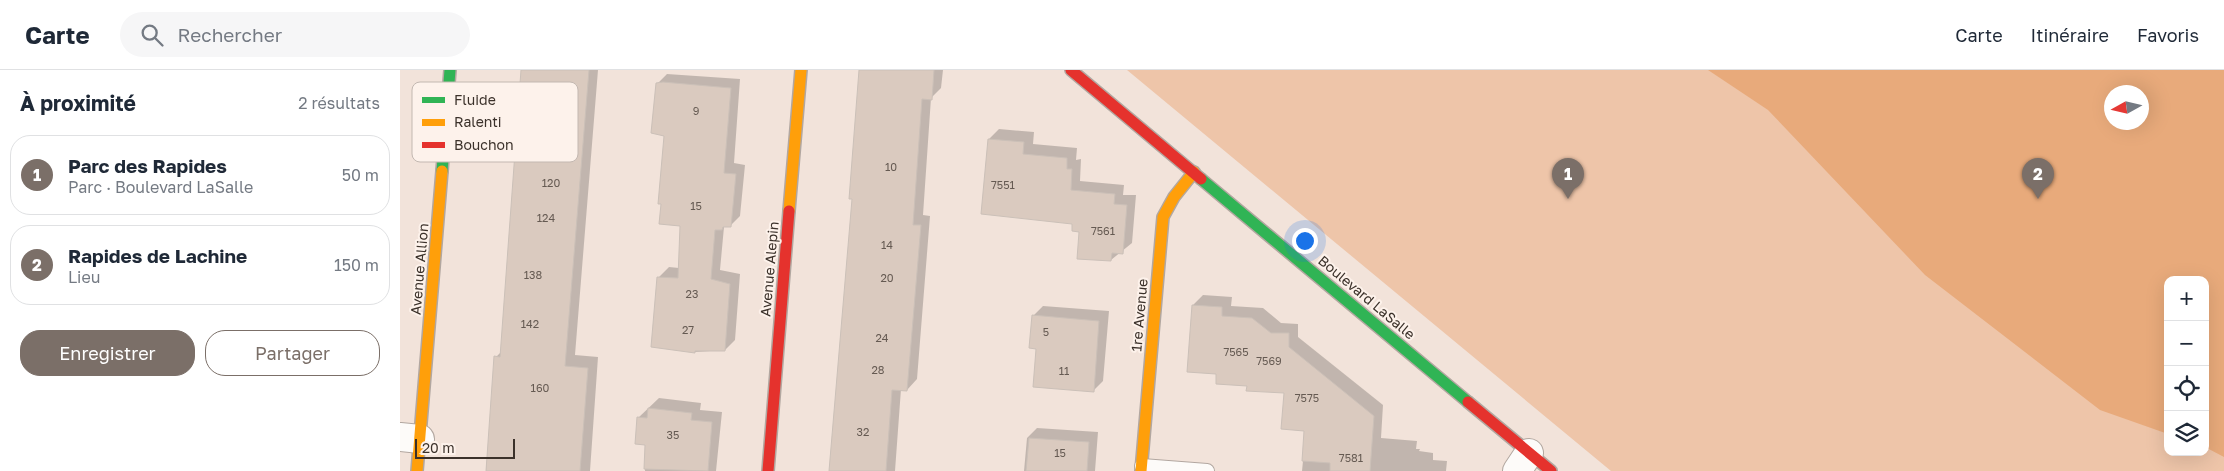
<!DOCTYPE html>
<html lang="fr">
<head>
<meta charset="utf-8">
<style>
	:root { --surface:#fff; --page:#f6f6f7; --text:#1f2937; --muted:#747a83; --line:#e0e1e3; --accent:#7b6f68 }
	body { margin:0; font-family:"Golos Text",sans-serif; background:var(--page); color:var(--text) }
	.controls { position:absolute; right:15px; bottom:15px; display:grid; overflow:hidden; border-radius:10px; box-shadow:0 5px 20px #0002 }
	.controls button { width:45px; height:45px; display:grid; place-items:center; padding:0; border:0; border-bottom:1px solid var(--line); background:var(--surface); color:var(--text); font:25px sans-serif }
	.compass { position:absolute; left:1704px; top:15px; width:45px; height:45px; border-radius:50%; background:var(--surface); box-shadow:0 5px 20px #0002; rotate:262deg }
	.scale { position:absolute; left:15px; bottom:12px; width:100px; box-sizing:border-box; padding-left:5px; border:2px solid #3b312a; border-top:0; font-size:14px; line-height:18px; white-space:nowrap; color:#3b312a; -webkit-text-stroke:4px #fdf2eb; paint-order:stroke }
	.you { position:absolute; left:904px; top:170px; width:18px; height:18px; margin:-12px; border:4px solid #fff; border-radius:50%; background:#1a73e8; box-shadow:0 0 0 8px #1a73e833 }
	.badge { display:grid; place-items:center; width:32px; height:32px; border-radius:50%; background:var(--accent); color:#fff; font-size:16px; font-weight:700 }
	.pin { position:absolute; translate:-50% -41px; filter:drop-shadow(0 1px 2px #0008) }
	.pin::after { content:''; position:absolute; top:26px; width:18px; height:15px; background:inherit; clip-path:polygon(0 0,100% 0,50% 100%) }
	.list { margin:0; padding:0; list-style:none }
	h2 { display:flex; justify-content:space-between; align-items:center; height:65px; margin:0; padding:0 20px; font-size:21px }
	h2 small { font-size:16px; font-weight:400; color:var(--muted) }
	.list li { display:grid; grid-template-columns:32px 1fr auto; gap:15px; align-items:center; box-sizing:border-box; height:80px; margin:0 10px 10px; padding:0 10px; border:1px solid var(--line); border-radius:20px }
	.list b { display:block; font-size:19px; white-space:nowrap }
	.list p { margin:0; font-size:16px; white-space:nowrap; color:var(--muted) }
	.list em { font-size:16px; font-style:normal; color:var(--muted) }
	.actions { display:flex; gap:10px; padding:15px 20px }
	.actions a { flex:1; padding:11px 0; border:1px solid var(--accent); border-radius:20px; text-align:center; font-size:18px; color:var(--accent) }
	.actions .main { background:var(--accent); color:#fff }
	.icon { flex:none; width:28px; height:28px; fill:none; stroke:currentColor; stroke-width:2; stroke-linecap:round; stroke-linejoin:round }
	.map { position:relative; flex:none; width:1824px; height:401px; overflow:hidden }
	header { display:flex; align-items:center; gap:30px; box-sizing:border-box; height:70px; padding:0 25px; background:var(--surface); border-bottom:1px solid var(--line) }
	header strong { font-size:24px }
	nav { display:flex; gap:28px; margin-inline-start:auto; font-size:18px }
	.search { width:350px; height:45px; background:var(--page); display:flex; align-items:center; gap:12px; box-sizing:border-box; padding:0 18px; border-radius:28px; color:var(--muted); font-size:19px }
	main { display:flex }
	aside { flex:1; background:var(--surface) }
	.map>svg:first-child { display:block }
	.green { fill:#eec5a9; fill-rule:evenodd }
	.water { fill:#e8aa7b; fill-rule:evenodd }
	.shadow { fill:#0003 }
	.building { fill:#dacabf; stroke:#cbc0b8 }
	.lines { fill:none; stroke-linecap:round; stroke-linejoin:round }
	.lane-casing { stroke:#b2a7a0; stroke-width:16 }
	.street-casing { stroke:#b2a7a0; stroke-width:30 }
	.fast-casing { stroke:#b2a7a0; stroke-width:14 }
	.slow-casing { stroke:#b2a7a0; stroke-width:14 }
	.jam-casing { stroke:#b2a7a0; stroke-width:14 }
	.lane { stroke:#fdfbf9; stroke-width:14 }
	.street { stroke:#fdfbf9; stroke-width:28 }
	.fast { stroke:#30b455; stroke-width:11 }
	.slow { stroke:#ff9f0a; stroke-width:11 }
	.jam { stroke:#e5322d; stroke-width:11 }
	.labels { text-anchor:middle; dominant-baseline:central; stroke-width:4; stroke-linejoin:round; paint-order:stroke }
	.number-label { font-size:11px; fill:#655a52 }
	.street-label { font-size:14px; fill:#3b312a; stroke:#fdf2eb }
	.key { fill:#fdf2eb; stroke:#c3b8b1; stroke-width:1 }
	.key-label { font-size:14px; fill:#3b312a }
</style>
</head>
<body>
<header>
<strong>Carte</strong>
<div class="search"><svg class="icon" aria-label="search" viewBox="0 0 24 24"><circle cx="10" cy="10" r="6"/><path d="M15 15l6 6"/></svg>Rechercher</div>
<nav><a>Carte</a><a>Itinéraire</a><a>Favoris</a></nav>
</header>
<main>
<aside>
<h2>À proximité<small>2 résultats</small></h2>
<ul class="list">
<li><span class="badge">1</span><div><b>Parc des Rapides</b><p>Parc · Boulevard LaSalle</p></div><em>50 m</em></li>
<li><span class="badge">2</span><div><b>Rapides de Lachine</b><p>Lieu</p></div><em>150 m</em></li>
</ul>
<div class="actions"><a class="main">Enregistrer</a><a>Partager</a></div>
</aside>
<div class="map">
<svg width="1824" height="401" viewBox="0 0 1824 401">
	<rect width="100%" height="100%" fill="#f2e3da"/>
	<path class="green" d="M727 0H1824V401H1211ZM1712 22H1742V52H1712ZM1768 210H1805V382H1768Z"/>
	<path class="water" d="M1308 0H1824V387L1805 377V210H1768V364L1700 340 1525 205 1368 40ZM1712 22H1742V52H1712Z"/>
	<path class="shadow" d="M122 0H198L175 285 198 287 190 401H86L96 287 102 281Z
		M460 0H543L541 18 531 28 523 145 530 146 517 309 507 320 501 319 495 401H430L453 128Z
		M267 4 340 9 334 93 345 95 340 146 330 156 324 157 320 200 340 204 335 270 325 280 295 282 259 207 269 197 279 198 281 155 257 14Z
		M599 59 634 62 633 74 677 78 676 90 681 89 680 111 724 115 723 125H736L732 173 711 190 589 69Z
		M803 225 832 227 831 236 863 238 881 253 898 254V267L983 335 981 368 1017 371 1016 379H1020L1019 381 1033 383V390L1047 391 1046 401H902L906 360 886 322 848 315 818 303 788 301 793 235Z
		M643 236 709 241 703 311 693 321 637 278 633 246Z
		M259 328 301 333 300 340 322 342 316 401H245L246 374 238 348Z
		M637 358 698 362 695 401H624L627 368Z"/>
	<path class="building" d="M121 0H189L165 296 188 298 180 401H86L94 286 100 287Z
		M459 0H534L532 30 522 29 513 155H521L507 321 492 320 486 401H429L452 129H449Z
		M263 12 331 18 324 103 336 104 331 157H323L322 160H315L311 209 330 214 325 281H295V283L251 277 257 207 278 208 280 156 259 154 261 134H258L264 66 251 63 256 13Z
		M588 69 624 72 623 84 667 88V99H672L671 120 715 124 714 134 727 135 723 184 712 183 711 191 677 189 679 162 672 161V154L581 144Z
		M792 235 822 237V246L852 248 871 263H889V277L974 346 970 401H930V393L902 391 904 361 881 359 884 323 846 321 847 316 816 314V304L787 302Z
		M632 245 699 251 694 322 633 317 636 279 629 278Z
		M248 338 292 343 291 350 312 352 308 401 244 399 245 375 235 374 237 347 247 348Z
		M629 368 689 372 687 401H626Z"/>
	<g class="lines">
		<g class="lane-casing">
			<path id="lane" d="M742 396 807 401"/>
		</g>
		<g class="street-casing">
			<path id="street" d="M0 367 20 369
				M1117 401 1129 383"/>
		</g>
		<g class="fast-casing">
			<path id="fast" d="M42 101 50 0
				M801 109 1068 332"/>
		</g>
		<g class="slow-casing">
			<path id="slow" d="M389 141 401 0
				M17 401 42 101
				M741 401 763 147 774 127 794 102"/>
		</g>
		<g class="jam-casing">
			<path id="jam" d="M671 0 801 109
				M1068 332 1151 401
				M368 401 389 141"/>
		</g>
		<use href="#lane" class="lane"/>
		<use href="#street" class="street"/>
		<use href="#fast" class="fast"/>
		<use href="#slow" class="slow"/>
		<use href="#jam" class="jam"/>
	</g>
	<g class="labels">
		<g class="number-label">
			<text x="296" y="40">9</text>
			<text x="491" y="96">10</text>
			<text x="151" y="112">120</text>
			<text x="603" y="114">7551</text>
			<text x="296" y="135">15</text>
			<text x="146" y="147">124</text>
			<text x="703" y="160">7561</text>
			<text x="487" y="174">14</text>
			<text x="133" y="204">138</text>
			<text x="487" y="207">20</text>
			<text x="292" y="223">23</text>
			<text x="130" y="253">142</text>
			<text x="288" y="259">27</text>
			<text x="646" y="261">5</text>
			<text x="482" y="267">24</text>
			<text x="836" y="281">7565</text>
			<text x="869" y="290">7569</text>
			<text x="478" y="299">28</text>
			<text x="664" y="300">11</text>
			<text x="140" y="317">160</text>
			<text x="907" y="327">7575</text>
			<text x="463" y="361">32</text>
			<text x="273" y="364">35</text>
			<text x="660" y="382">15</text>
			<text x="951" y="387">7581</text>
		</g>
		<g class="street-label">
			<text transform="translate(19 199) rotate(-85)">Avenue Allion</text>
			<text transform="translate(369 199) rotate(-85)">Avenue Alepin</text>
			<text transform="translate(967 227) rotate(40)">Boulevard LaSalle</text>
			<text transform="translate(739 245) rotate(-85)">1re Avenue</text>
		</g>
	</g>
	<rect x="12" y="12" width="166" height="80" rx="8" class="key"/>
	<rect x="22" y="27" width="23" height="6" fill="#30b455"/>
	<rect x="22" y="49" width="23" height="7" fill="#ff9f0a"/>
	<rect x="22" y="72" width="23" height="6" fill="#e5322d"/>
	<g class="key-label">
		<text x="54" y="35">Fluide</text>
		<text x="54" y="57">Ralenti</text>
		<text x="54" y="80">Bouchon</text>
	</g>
</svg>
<div class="controls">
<button>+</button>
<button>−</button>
<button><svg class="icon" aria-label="locate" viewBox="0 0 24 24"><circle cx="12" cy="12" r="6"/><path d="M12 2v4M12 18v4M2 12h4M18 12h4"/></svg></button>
<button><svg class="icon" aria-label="layers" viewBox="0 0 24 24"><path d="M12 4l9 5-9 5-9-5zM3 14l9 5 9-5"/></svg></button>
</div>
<svg class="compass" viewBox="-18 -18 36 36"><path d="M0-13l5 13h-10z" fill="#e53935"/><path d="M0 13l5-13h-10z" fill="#747a83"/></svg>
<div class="scale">20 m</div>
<div class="you"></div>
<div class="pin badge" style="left:1168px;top:129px">1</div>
<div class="pin badge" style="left:1638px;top:129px">2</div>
</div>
</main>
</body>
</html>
